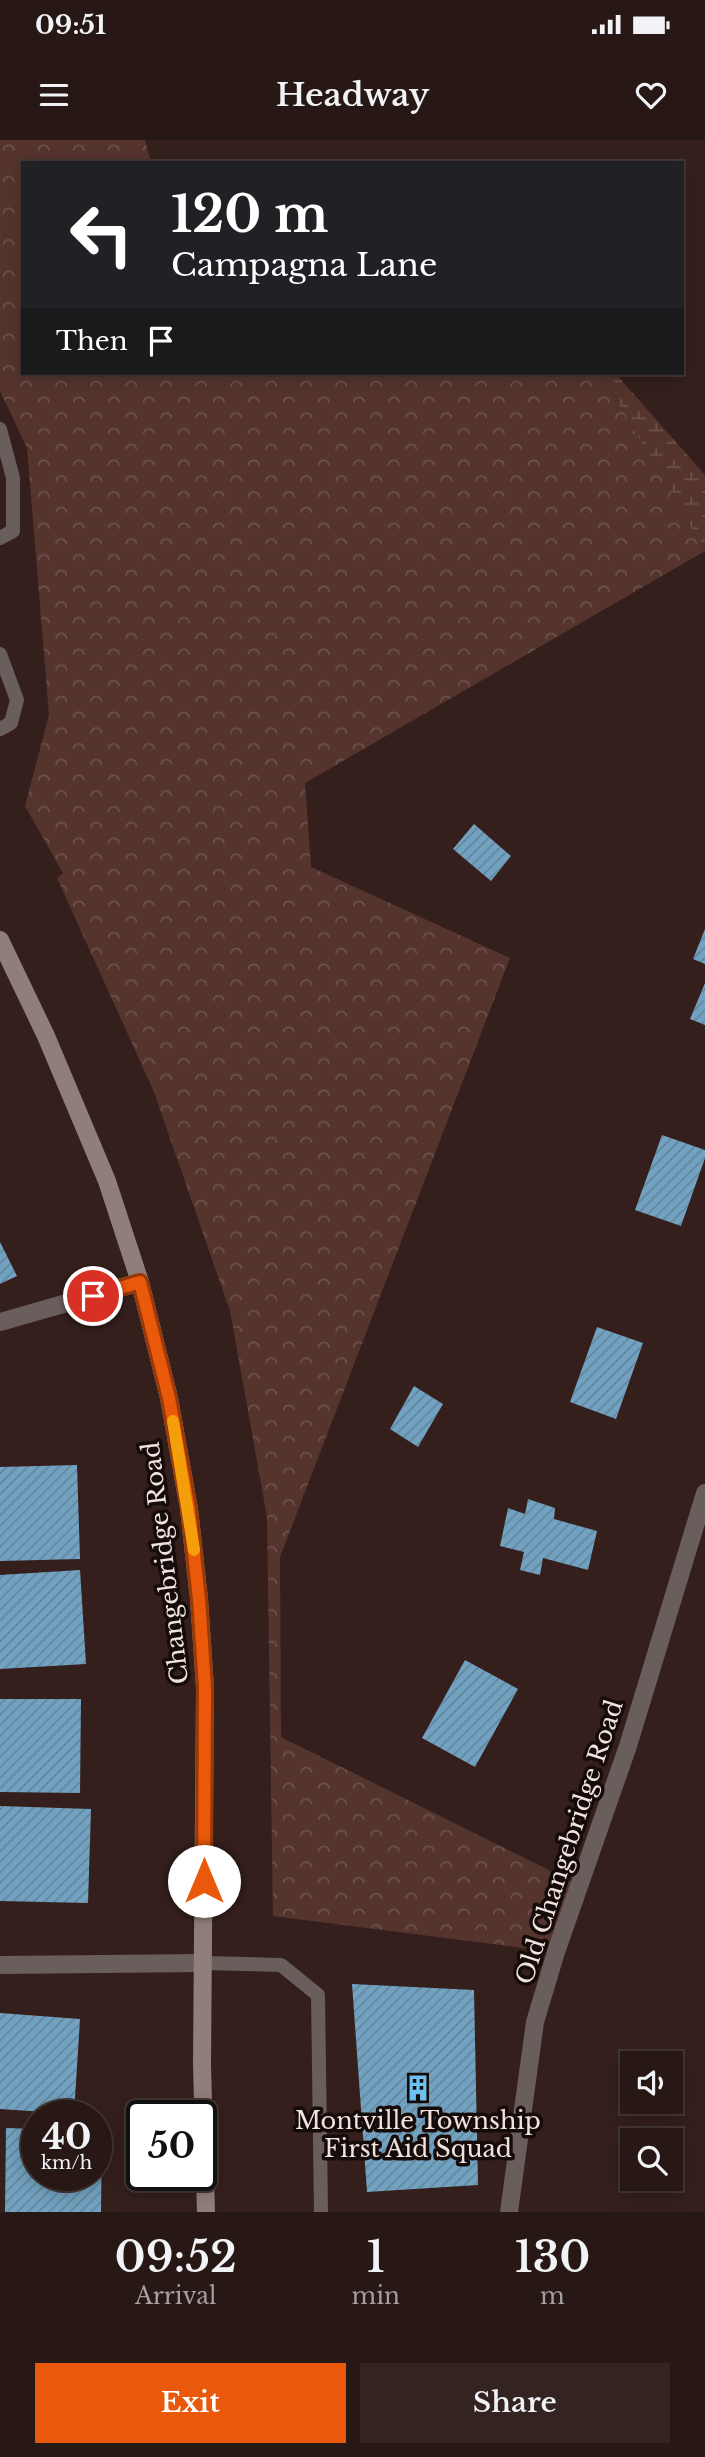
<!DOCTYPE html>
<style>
:root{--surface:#271715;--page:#332422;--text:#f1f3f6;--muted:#a49fa0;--line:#433634;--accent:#ea580c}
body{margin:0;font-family:"Libre Baskerville",serif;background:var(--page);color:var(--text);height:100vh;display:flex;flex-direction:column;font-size:26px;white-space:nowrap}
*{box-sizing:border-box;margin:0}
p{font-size:23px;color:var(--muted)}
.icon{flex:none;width:38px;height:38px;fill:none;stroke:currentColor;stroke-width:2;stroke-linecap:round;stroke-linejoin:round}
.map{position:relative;height:2072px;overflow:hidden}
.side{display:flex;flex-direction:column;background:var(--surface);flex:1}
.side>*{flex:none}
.hud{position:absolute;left:21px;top:21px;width:663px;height:214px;border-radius:0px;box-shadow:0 4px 18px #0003,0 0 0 2px var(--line);background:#202124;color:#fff;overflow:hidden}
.fabs{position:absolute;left:620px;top:1911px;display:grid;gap:14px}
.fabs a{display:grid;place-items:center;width:63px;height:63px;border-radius:0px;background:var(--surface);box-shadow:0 4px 18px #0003,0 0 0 2px var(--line);font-size:35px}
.speed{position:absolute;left:21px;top:1960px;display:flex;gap:14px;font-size:35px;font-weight:700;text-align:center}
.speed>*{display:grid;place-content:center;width:91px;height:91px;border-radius:50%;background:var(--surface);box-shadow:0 4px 18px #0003,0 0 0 2px var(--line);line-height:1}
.speed small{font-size:18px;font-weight:400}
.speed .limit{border:4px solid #111;border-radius:10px;background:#fff;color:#111}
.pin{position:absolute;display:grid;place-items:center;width:60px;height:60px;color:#fff;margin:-30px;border:4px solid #fff;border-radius:50%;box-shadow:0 2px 7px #0007}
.me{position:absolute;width:77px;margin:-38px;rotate:0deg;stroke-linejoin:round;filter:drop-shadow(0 0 5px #0008)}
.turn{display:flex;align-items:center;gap:24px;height:147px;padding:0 35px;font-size:32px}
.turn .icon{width:91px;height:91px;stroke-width:2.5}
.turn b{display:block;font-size:49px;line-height:60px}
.then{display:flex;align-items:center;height:66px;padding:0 35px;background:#0003;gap:14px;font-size:26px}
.eta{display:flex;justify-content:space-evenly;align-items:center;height:119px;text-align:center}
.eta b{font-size:42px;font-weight:600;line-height:49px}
.primary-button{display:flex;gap:14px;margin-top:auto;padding:14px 35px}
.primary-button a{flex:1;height:80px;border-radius:0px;background:var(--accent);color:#fff;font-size:28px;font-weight:600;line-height:80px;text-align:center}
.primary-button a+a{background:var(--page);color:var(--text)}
.status{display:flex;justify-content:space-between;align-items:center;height:49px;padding:0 35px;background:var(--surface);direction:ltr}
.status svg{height:19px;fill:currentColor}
header{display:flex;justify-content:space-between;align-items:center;height:91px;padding:0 35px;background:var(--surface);font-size:32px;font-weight:600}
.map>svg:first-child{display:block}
.forest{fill:url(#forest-crowns)}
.wetland{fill:url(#wetland-marsh)}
.building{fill:url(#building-hatch)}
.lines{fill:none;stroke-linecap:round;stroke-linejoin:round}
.lane{stroke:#695e5c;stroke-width:14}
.street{stroke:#695e5c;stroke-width:18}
.secondary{stroke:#907e7b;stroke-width:18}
.route-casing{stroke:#983908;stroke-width:18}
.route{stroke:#ea580c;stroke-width:12}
.slow{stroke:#f59e0b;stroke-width:12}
.labels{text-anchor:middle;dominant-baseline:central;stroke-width:7;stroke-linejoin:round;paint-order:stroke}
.street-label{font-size:24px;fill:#f0e2df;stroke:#150c0a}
.poi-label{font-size:24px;fill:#f0e2df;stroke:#150c0a}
</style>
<div class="status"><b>09:51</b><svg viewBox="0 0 49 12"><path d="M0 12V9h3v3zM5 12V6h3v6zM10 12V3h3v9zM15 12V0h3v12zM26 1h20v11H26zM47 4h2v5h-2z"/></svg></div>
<header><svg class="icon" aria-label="menu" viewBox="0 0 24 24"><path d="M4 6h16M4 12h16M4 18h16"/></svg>Headway<svg class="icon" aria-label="heart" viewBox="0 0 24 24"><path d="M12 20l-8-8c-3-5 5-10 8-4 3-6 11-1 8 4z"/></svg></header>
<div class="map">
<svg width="705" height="2072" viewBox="0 0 705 2072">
<defs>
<pattern id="forest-crowns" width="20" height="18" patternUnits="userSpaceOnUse" patternTransform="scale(1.75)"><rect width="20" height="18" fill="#55342e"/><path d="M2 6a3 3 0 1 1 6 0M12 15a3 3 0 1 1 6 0" fill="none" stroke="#6e514c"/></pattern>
<pattern id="wetland-marsh" width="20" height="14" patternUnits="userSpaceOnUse" patternTransform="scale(1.75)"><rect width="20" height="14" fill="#55342e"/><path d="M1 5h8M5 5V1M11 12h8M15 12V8" fill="none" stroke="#6e514c"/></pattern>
<pattern id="building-hatch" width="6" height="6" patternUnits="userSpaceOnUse" patternTransform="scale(1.75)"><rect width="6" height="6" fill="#72a2c1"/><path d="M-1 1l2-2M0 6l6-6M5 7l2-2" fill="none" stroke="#65869b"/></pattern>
</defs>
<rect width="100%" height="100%" fill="#341f1c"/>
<path class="forest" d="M0 0H145L151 23H23V233H601L705 411 305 643 311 727 510 818 280 1417 281 1597 573 1742 554 1812 273 1776 267 1377 230 1171 154 952 57 738 63 733 25 666 49 575 27 308 0 251Z"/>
<path class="wetland" d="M601 233H615L705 335V411Z"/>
<path class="building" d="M474 684 511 716 491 741 453 709Z
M705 789V824L693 819Z
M705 843V885L690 879Z
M662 995 705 1010V1018L681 1086 635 1070Z
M0 1102 17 1136 0 1144Z
M597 1187 643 1203 616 1279 570 1262Z
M414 1246 443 1264 418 1307 390 1289Z
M77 1325 80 1419 0 1421V1327Z
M528 1359 555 1368 554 1379 597 1391 588 1430 543 1418 540 1435 520 1430 524 1412 500 1406 508 1368 525 1374Z
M80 1430 86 1524 0 1529V1435Z
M465 1520 518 1549 475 1627 422 1598Z
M0 1559H81L80 1653 0 1652Z
M0 1666 91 1669 88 1763 0 1761Z
M352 1844 474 1850 478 2045 367 2052Z
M0 1873 80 1879 74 1974 0 1969Z
M6 1988 37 1989V2035H96V1990H102L101 2072H5Z"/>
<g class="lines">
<path class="lane" d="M0 289 13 338V391L0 398
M0 514 17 560 11 583 0 589
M203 1823 281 1825 318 1855 321 2072"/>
<path class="street" d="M0 1182 140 1142
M0 1825 203 1823
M509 2072 535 1882 556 1812 628 1606 705 1353"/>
<path class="secondary" d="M0 800 46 896 107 1041 140 1142 169 1258 189 1369 199 1459 205 1548 202 1925 206 2072"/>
</g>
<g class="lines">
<g class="route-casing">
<path id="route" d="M93 1156 140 1142 169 1258 189 1369 199 1459 205 1548 204 1741"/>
</g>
<use href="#route" class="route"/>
<path class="slow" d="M173 1281 194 1410"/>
</g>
<defs>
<g id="building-bare" transform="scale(2.1)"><path d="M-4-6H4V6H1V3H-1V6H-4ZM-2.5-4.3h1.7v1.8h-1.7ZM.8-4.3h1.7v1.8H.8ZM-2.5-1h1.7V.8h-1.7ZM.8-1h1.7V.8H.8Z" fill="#6ec2f3" stroke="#150c0a" stroke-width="2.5" paint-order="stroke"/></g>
</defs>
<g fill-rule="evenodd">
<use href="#building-bare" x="418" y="1948"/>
</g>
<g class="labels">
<g class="street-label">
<text transform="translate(165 1423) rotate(-97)">Changebridge Road</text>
<text transform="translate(569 1702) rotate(-72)">Old Changebridge Road</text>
</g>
<g class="poi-label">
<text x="418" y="1980">Montville Township<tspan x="418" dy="28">First Aid Squad</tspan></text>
</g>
</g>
</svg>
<div class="fabs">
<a><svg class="icon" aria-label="sound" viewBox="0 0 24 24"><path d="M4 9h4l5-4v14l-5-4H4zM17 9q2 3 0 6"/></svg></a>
<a><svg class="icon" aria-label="search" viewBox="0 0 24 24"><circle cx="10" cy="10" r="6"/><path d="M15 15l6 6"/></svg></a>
</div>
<div class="speed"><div>40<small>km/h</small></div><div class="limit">50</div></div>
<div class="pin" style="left:93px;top:1156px;background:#d93025"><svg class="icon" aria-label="arrive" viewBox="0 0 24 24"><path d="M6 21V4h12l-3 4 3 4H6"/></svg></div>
<svg class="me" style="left:204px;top:1741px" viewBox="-20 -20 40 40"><circle r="19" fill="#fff"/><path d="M0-13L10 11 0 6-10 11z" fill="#ea580c"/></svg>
<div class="hud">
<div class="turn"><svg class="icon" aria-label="left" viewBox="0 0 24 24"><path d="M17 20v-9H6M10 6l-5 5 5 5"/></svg><div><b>120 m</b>Campagna Lane</div></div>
<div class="then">Then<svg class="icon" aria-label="arrive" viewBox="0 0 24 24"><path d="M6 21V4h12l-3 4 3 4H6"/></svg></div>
</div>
</div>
<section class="side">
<div class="eta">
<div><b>09:52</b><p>Arrival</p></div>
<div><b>1</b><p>min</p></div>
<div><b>130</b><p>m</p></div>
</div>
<div class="primary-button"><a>Exit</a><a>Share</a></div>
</section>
